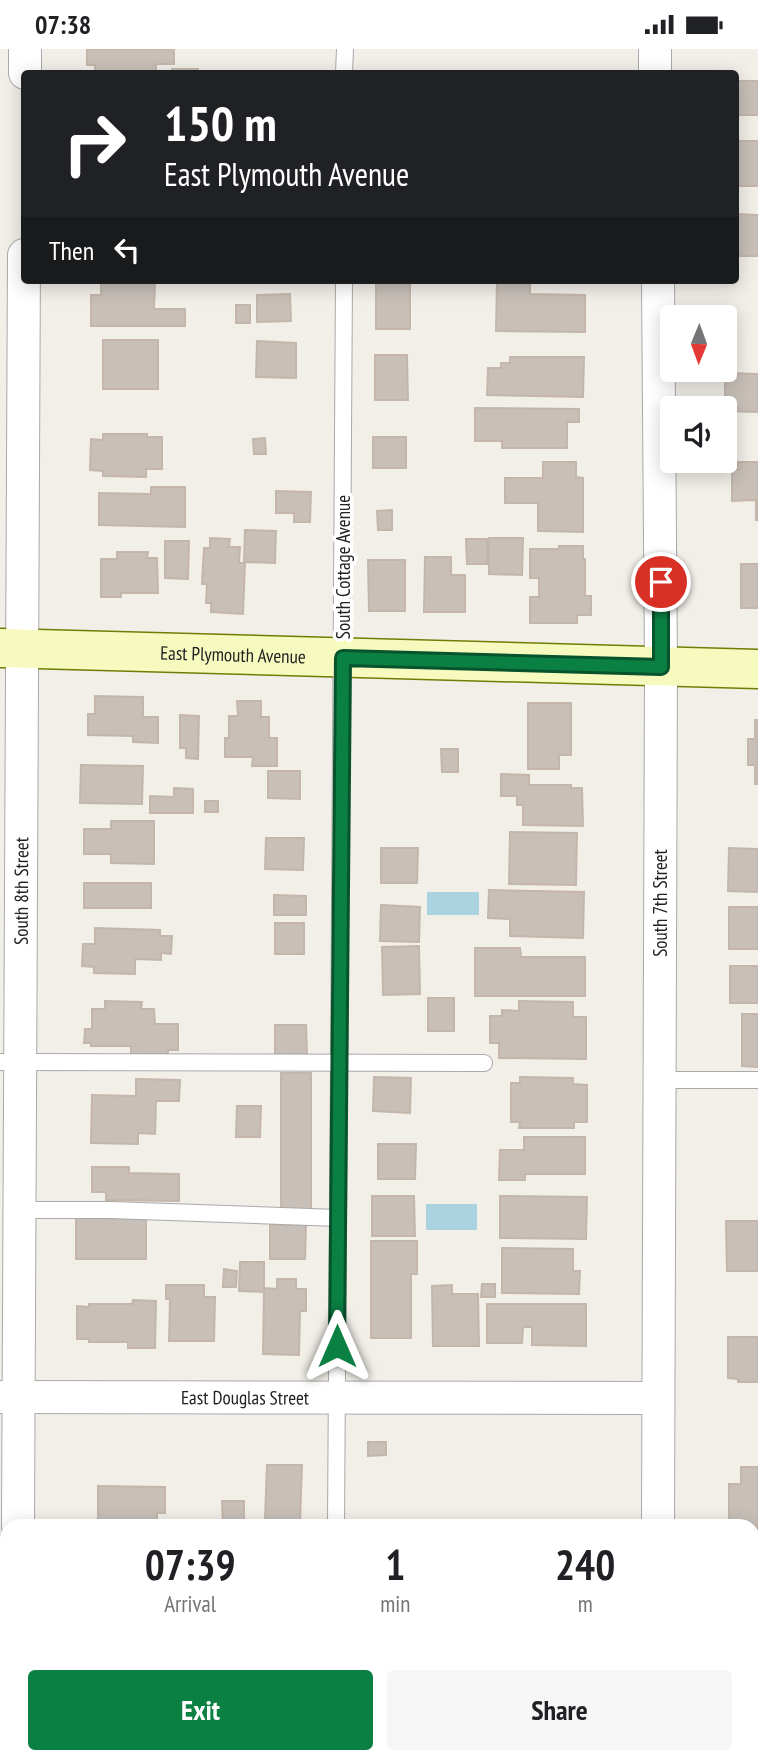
<!DOCTYPE html>
<style>
:root{--surface:#fff;--page:#f6f6f6;--text:#202124;--muted:#757577;--accent:#0b8043}
body{margin:0;font-family:"PT Sans Narrow",sans-serif;background:var(--page);color:var(--text);height:100vh;display:flex;flex-direction:column;font-size:26px;white-space:nowrap}
*{box-sizing:border-box;margin:0}
p{font-size:23px;color:var(--muted)}
.icon{flex:none;width:38px;height:38px;fill:none;stroke:currentColor;stroke-width:2;stroke-linecap:round;stroke-linejoin:round}
.map{position:relative;flex:1;overflow:hidden}
.drawer{position:absolute;left:0px;top:1470px;width:760px;height:245px;display:flex;flex-direction:column;background:var(--surface);border-radius:21px 21px 0 0;box-shadow:0 4px 18px #0003}
.drawer>*{flex:none}
.guide{position:absolute;left:21px;top:21px;width:718px;height:214px;border-radius:7px;box-shadow:0 4px 18px #0003;background:#202124;color:#fff;overflow:hidden}
.needle{width:46px;rotate:181deg}
.buttons{position:absolute;left:660px;top:256px;display:grid;gap:14px}
.buttons a{display:grid;place-items:center;width:77px;height:77px;border-radius:7px;background:var(--surface);box-shadow:0 4px 18px #0003;font-size:35px}
.pin{position:absolute;display:grid;place-items:center;width:60px;height:60px;color:#fff;margin:-30px;border:4px solid #fff;border-radius:50%;box-shadow:0 2px 7px #0007}
.me{position:absolute;width:77px;margin:-38px;rotate:0deg;stroke-linejoin:round;filter:drop-shadow(0 0 5px #0008)}
.turn{display:flex;align-items:center;gap:24px;height:147px;padding:0 28px;font-size:32px}
.turn .icon{width:91px;height:91px;stroke-width:2.5}
.turn b{display:block;font-size:49px;line-height:60px}
.then{display:flex;align-items:center;height:66px;padding:0 28px;background:#0003;gap:14px;font-size:26px}
.eta{display:flex;justify-content:space-evenly;align-items:center;height:119px;text-align:center}
.eta b{font-size:42px;font-weight:700;line-height:49px}
.action{display:flex;gap:14px;margin-top:auto;padding:14px 28px}
.action a{flex:1;height:80px;border-radius:7px;background:var(--accent);color:#fff;font-size:28px;font-weight:700;line-height:80px;text-align:center}
.action a+a{background:var(--page);color:var(--text)}
.status{display:flex;justify-content:space-between;align-items:center;height:49px;padding:0 35px;background:var(--surface);direction:ltr}
.status svg{height:19px;fill:currentColor}
.map>svg:first-child{display:block}
.water{fill:#aad3df}
.building{fill:#c7bfb8;stroke:#c4b6ab;stroke-width:2}
.lines{fill:none;stroke-linecap:round;stroke-linejoin:round}
.service-casing{stroke:#a9a9a9;stroke-width:18}
.minor-casing{stroke:#a9a9a9;stroke-width:34}
.secondary-casing{stroke:#707d05;stroke-width:41}
.service{stroke:#fff;stroke-width:16}
.minor{stroke:#fff;stroke-width:32}
.secondary{stroke:#f7fabf;stroke-width:38}
.route-casing{stroke:#07532c;stroke-width:18}
.route{stroke:#0b8043;stroke-width:12}
.labels{text-anchor:middle;dominant-baseline:central;stroke-width:7;stroke-linejoin:round;paint-order:stroke}
.street-label{font-size:19px;fill:#222;stroke:#fff}
</style>
<div class="status"><b>07:38</b><svg viewBox="0 0 49 12"><path d="M0 12V9h3v3zM5 12V6h3v6zM10 12V3h3v9zM15 12V0h3v12zM26 1h20v11H26zM47 4h2v5h-2z"/></svg></div>
<div class="map">
<svg width="758" height="1715" viewBox="0 0 758 1715">
<rect width="100%" height="100%" fill="#f2efe9"/>
<path class="water" d="M427 843H479V866H427Z
M426 1155H477V1181H426Z"/>
<path class="building" d="M87 0H174V15H156V24H95V16H87Z
M172 20H198V24H172Z
M735 32H758V66H735Z
M735 92H758V137H735Z
M735 165 758 166V207H735Z
M376 231H410V280H376Z
M497 231H530V245L585 246V283L496 282Z
M101 233H155L154 260H185V277H91V246H101Z
M290 245 291 272 257 273V246Z
M236 256H250V274H236Z
M103 291H158V340H103Z
M257 292 296 294V329L256 328Z
M375 306H407L408 351H375Z
M510 308H584L583 348 487 346 488 319H501V314H510Z
M725 324 758 325V363L725 362Z
M475 359 579 360V373H567V399H502V392H475Z
M103 385H147V388H162V420H146V428L103 427V422L90 421 91 390 103 391Z
M373 388H406V419H373Z
M265 389 266 405H254L253 390Z
M543 413H576V428L583 429V483L538 482V454H505V429H543Z
M738 413H758V471H756V451L732 452V420L738 421Z
M151 438H185V478L99 476V444L151 445Z
M276 442 311 443 310 473H294V464H276Z
M392 461V481H378L377 462Z
M245 481 276 482 275 514 244 513Z
M210 489 230 490 229 498H240L239 514H245L243 565 211 563V554H206L207 535H202L204 499H210Z
M489 489H523L522 526 489 525Z
M466 490H487V515H467Z
M165 492H189L188 530 165 529Z
M559 497H583V510H585V547H591V566H577V574H530V548H539V529H530V500H559Z
M117 503H148L147 509H157L158 544H121V548H101V510H117Z
M425 508H451V526H465V563H424Z
M368 511H405V562H369Z
M741 515H758V559H741Z
M95 647 143 648V668H158V694L133 693V687L88 686V665H95Z
M237 652H261V668H269V689H277V717H252L253 708H225V689H229V667H238Z
M528 654H571V706H559V720H528Z
M180 666 199 667 198 710 186 709V699H180Z
M755 671H758V735H755V716H748V690H755Z
M441 700H458V723H442Z
M81 716 143 717 142 755 80 754Z
M268 722H300V750L268 749Z
M501 725 529 726V736H571V739H582L583 777 523 776V756H517V747H501Z
M174 739 193 740V764H150V747L174 748Z
M205 752H218V763H205Z
M111 772H154V815L111 814V805H84V780H111Z
M510 783 577 784 576 836 509 835Z
M266 789H304L303 821 265 820Z
M381 799H418L417 834H381Z
M729 799 758 800V843L728 842Z
M84 834H151V859H84Z
M489 841 584 843 583 889 510 887V870L488 869Z
M274 846 306 847V866H274Z
M381 856 420 858 419 893 380 892Z
M729 858H758V900H729Z
M275 874H304V905H275Z
M95 879 160 881V887H172L171 905 161 904V911L135 910V925L94 924V918L82 917 83 895H95Z
M419 897 420 945 383 946 382 898Z
M475 899H520L521 908H585V947H475Z
M730 917H758V954H730Z
M428 949H454V982H428Z
M105 952 142 953 141 960H154L155 975H178V1001H168V1005H131V997H91V994H84L85 980H92V960H105Z
M519 952 573 953V968H586V1010L499 1009V994H490V967H502V961L519 962Z
M742 965H758V1018L742 1017Z
M275 976H306L307 1005H275Z
M281 1024H311V1160H281Z
M374 1028 411 1029 410 1064 373 1062Z
M520 1028 573 1029V1035L587 1036V1073H574V1079H519L520 1073H511V1034H520Z
M136 1030 180 1031 179 1052H156L155 1085 138 1084V1095L91 1094 92 1046 136 1047Z
M237 1057H261L260 1088H236Z
M524 1088H585V1125H525V1131H499L500 1101H524Z
M378 1095H416L415 1130H378Z
M92 1118H129V1124L179 1125V1152L106 1151V1143H92Z
M372 1147H414L415 1187H372Z
M500 1147 587 1148 586 1190 500 1189Z
M76 1167H146V1210H76Z
M726 1172H758V1222H727Z
M270 1176H306L305 1210H270Z
M371 1192H417V1225H411V1289H371Z
M502 1199 573 1200V1222H580L579 1245 502 1244Z
M240 1213H264V1243L239 1242Z
M224 1220 237 1222 236 1238H223Z
M277 1230H296V1240H306V1262H300L299 1306 263 1305 264 1239 277 1240Z
M482 1235H495V1248H481Z
M166 1236H204V1248H215L214 1292H169L170 1250H166Z
M452 1236V1245H478L479 1297H433L432 1237Z
M133 1251 156 1252 155 1299H128V1293H89V1290H77V1257L89 1258V1255H132Z
M487 1255H586V1297L532 1296V1278H523L522 1294H487Z
M728 1288H758V1333H738V1330L728 1329Z
M368 1393H386V1406L368 1407Z
M267 1416H302L300 1472 265 1471Z
M741 1418H758V1480H752V1477H729V1435H741Z
M98 1437 165 1438V1464H157V1477H98Z
M222 1452H244V1477H223Z
M752 1499H758V1540H752Z
M752 1559H758V1602H752Z
M752 1625H758V1687H752Z
M93 1708H171V1715H93Z
M279 1708 314 1709V1715H279Z"/>
<g class="lines">
<g class="service-casing">
<path id="service" d="M344 24 345 0
M0 1013 484 1014
M659 1031H758
M19 1161H111L338 1169
M336 1477 344 231
M0 1680H7
M336 1711 617 1715"/>
</g>
<g class="minor-casing">
<g id="minor">
<path d="M655 0V24"/>
<path d="M25 24V0"/>
<path d="M658 231 661 618 658 1477"/>
<path id="s1" d="M0 1348 658 1349"/>
<path id="s2" d="M18 1477 24 206"/>
<path d="M18 1715V1708"/>
<path d="M657 1715V1708"/>
</g>
</g>
<g class="secondary-casing">
<g id="secondary">
<path id="s3" d="M0 599 758 620"/>
</g>
</g>
<use href="#service" class="service"/>
<use href="#minor" class="minor"/>
<use href="#secondary" class="secondary"/>
</g>
<g class="lines">
<g class="route-casing">
<path id="route" d="M337 1297 343 609 661 618V533"/>
</g>
<use href="#route" class="route"/>
</g>
<g class="labels">
<g class="street-label">
<text transform="translate(343 518) rotate(-90)">South Cottage Avenue</text>
<text stroke="none"><textPath href="#s3" startOffset="233">East Plymouth Avenue</textPath></text>
<text stroke="none"><textPath href="#s2" startOffset="635">South 8th Street</textPath></text>
<text transform="translate(660 854) rotate(-90)">South 7th Street</text>
<text stroke="none"><textPath href="#s1" startOffset="245">East Douglas Street</textPath></text>
</g>
</g>
</svg>
<div class="buttons">
<a><svg class="needle" viewBox="-14 -14 28 28"><path d="M0-13l5 13h-10z" fill="#e53935"/><path d="M0 13l5-13h-10z" fill="#757577"/></svg></a>
<a><svg class="icon" aria-label="sound" viewBox="0 0 24 24"><path d="M4 9h4l5-4v14l-5-4H4zM17 9q2 3 0 6"/></svg></a>
</div>
<div class="pin" style="left:661px;top:533px;background:#d93025"><svg class="icon" aria-label="arrive" viewBox="0 0 24 24"><path d="M6 21V4h12l-3 4 3 4H6"/></svg></div>
<svg class="me" style="left:337px;top:1297px" viewBox="-20 -20 40 40"><path d="M0-17L14 15 0 8-14 15z" fill="#0b8043" stroke="#fff" stroke-width="4"/></svg>
<div class="guide">
<div class="turn"><svg class="icon" aria-label="right" viewBox="0 0 24 24"><path d="M7 20v-9h11M14 6l5 5-5 5"/></svg><div><b>150 m</b>East Plymouth Avenue</div></div>
<div class="then">Then<svg class="icon" aria-label="left" viewBox="0 0 24 24"><path d="M17 20v-9H6M10 6l-5 5 5 5"/></svg></div>
</div>
<section class="drawer">
<div class="eta">
<div><b>07:39</b><p>Arrival</p></div>
<div><b>1</b><p>min</p></div>
<div><b>240</b><p>m</p></div>
</div>
<div class="action"><a>Exit</a><a>Share</a></div>
</section>
</div>
